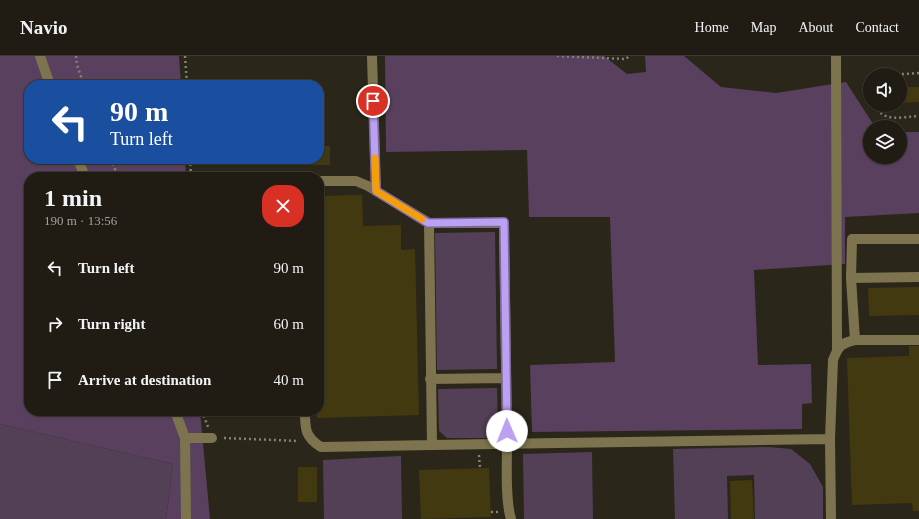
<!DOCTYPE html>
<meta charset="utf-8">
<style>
:root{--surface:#201c13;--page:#28251c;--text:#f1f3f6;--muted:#a2a1a0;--line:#3d3a33}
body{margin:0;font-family:"Times New Roman",serif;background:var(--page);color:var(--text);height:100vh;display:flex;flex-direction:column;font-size:15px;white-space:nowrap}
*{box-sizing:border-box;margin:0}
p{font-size:13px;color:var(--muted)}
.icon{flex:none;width:22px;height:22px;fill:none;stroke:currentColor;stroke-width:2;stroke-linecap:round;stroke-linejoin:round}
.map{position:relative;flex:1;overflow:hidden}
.side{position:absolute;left:24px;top:116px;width:300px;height:244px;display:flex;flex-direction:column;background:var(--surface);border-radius:16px;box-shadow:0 1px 3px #0004,0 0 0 1px var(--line)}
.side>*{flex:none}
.hud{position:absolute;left:24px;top:24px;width:300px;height:84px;border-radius:16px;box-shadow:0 1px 3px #0004,0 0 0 1px var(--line);background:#1a4fa0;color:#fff;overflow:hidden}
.tools{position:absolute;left:863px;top:12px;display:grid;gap:8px}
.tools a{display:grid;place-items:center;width:44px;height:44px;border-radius:50%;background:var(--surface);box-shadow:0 1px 3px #0004,0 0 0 1px var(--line);font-size:20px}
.pin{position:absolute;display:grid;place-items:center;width:34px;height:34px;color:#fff;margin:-17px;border:2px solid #fff;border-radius:50%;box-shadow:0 1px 4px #0007}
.me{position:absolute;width:44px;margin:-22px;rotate:359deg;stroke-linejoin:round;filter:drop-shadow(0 0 3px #0008)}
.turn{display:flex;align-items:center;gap:14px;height:84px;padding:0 20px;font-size:18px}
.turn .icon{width:52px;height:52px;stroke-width:2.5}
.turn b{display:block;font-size:28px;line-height:34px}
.round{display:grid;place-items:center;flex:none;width:42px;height:42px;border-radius:16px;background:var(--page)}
.headline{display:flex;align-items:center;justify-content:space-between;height:68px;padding:0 20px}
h1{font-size:24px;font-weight:800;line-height:30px}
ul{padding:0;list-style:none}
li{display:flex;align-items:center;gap:12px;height:56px;padding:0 20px}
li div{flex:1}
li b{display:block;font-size:15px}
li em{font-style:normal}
header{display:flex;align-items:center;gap:24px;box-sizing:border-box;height:56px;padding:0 20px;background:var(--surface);border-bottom:1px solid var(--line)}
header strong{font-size:19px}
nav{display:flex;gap:22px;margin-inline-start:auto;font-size:14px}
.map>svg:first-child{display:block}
.green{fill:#534057}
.forest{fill:#59405e}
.building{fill:#433910}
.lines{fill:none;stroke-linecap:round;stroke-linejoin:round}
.path{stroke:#858277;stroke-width:2.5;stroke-dasharray:2 3;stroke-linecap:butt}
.minor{stroke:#7d744f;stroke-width:10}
.route-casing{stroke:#7a689d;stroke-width:10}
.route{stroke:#bca0f2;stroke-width:7}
.slow{stroke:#f59e0b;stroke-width:7}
</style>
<header>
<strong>Navio</strong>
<nav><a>Home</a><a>Map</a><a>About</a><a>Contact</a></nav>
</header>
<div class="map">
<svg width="919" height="463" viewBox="0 0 919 463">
<rect width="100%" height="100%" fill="#2a2619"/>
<path class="green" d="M495 176 497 313 437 314 435 177Z
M497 332 498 374 489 382H447L439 375 438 333Z
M0 368 173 408 166 463H0Z
M769 391 791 393 810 408 823 431V463H755L754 419 727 420 728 463H675L673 393Z
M592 396 593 463H524L523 398Z
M401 400 402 463H324L323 404Z"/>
<path class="forest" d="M0 0H179L181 29H29V103H185L186 121H29V355H200L210 463H166L173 408 0 368Z
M385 0H604L627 18 646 16 645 0H684L721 31 776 37 846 26 875 71H870V101H900V76H919V157L845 161V208L754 214 758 309 811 308 812 347 802 348V373L532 376 530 309 615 306 610 161H529L527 94 386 96Z"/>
<path class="building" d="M900 31H919V46L900 47Z
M319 90H330V109H296V103H319Z
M362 139 363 170 401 169V194L415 193 419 359 317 362V355H319V250H323L321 140Z
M919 231V259L869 260 868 232Z
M909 290H919V455H913L912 447 852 449 847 302 909 300Z
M298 411H317V446H298Z
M489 412 491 461 421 463 419 414Z
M752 424 754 463H731L730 425Z"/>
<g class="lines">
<path class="path" d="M76 0 77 9 84 29
M185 0 187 29
M557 0 626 3 629 0
M887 19 919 17
M874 49C885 67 900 61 919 60
M111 103 118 121
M190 103 191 121
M202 355 208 371
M224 382 299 385
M479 399 480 412
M491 456H498"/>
<path class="minor" d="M40 0 50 29
M372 0 376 135
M836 0 837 293
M78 103 85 121
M319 125H356L368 130 429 167
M851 222 852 183H919
M855 284 851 222 919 221
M430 323 506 322
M175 355 185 382 186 463
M305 355C305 373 305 381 321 391L432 389
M185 382H212
M830 383 833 304C838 291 841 287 855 284H919
M511 463C505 444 507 409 507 388L504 167H429L432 389 830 383 831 463"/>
</g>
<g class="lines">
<g class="route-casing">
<path id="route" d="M373 45 376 135 428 167 504 166 507 375"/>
</g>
<use href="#route" class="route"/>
<path class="slow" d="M375 102 376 135 422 163"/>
</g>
</svg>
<div class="tools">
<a><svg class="icon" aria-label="sound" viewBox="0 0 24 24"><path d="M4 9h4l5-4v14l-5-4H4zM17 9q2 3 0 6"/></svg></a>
<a><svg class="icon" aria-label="layers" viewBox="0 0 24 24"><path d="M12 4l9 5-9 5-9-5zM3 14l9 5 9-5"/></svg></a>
</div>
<div class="pin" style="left:373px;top:45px;background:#d93025"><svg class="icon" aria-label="arrive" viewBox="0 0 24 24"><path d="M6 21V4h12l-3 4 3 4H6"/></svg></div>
<svg class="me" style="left:507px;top:375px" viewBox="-20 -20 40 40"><circle r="19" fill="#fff"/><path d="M0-13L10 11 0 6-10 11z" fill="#bca0f2"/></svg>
<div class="hud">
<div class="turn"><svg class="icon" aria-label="left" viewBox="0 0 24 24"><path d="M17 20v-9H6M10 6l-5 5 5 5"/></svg><div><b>90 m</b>Turn left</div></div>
</div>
<section class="side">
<div class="headline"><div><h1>1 min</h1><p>190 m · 13:56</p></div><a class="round" style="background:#d93025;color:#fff"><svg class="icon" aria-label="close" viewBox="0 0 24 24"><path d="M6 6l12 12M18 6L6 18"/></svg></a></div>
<ul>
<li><svg class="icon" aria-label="left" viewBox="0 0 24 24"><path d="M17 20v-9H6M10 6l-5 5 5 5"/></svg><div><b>Turn left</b></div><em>90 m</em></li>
<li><svg class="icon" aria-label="right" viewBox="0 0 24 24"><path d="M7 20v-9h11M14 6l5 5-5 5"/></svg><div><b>Turn right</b></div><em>60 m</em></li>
<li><svg class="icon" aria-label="arrive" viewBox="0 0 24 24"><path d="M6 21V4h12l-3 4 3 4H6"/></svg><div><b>Arrive at destination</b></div><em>40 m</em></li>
</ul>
</section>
</div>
